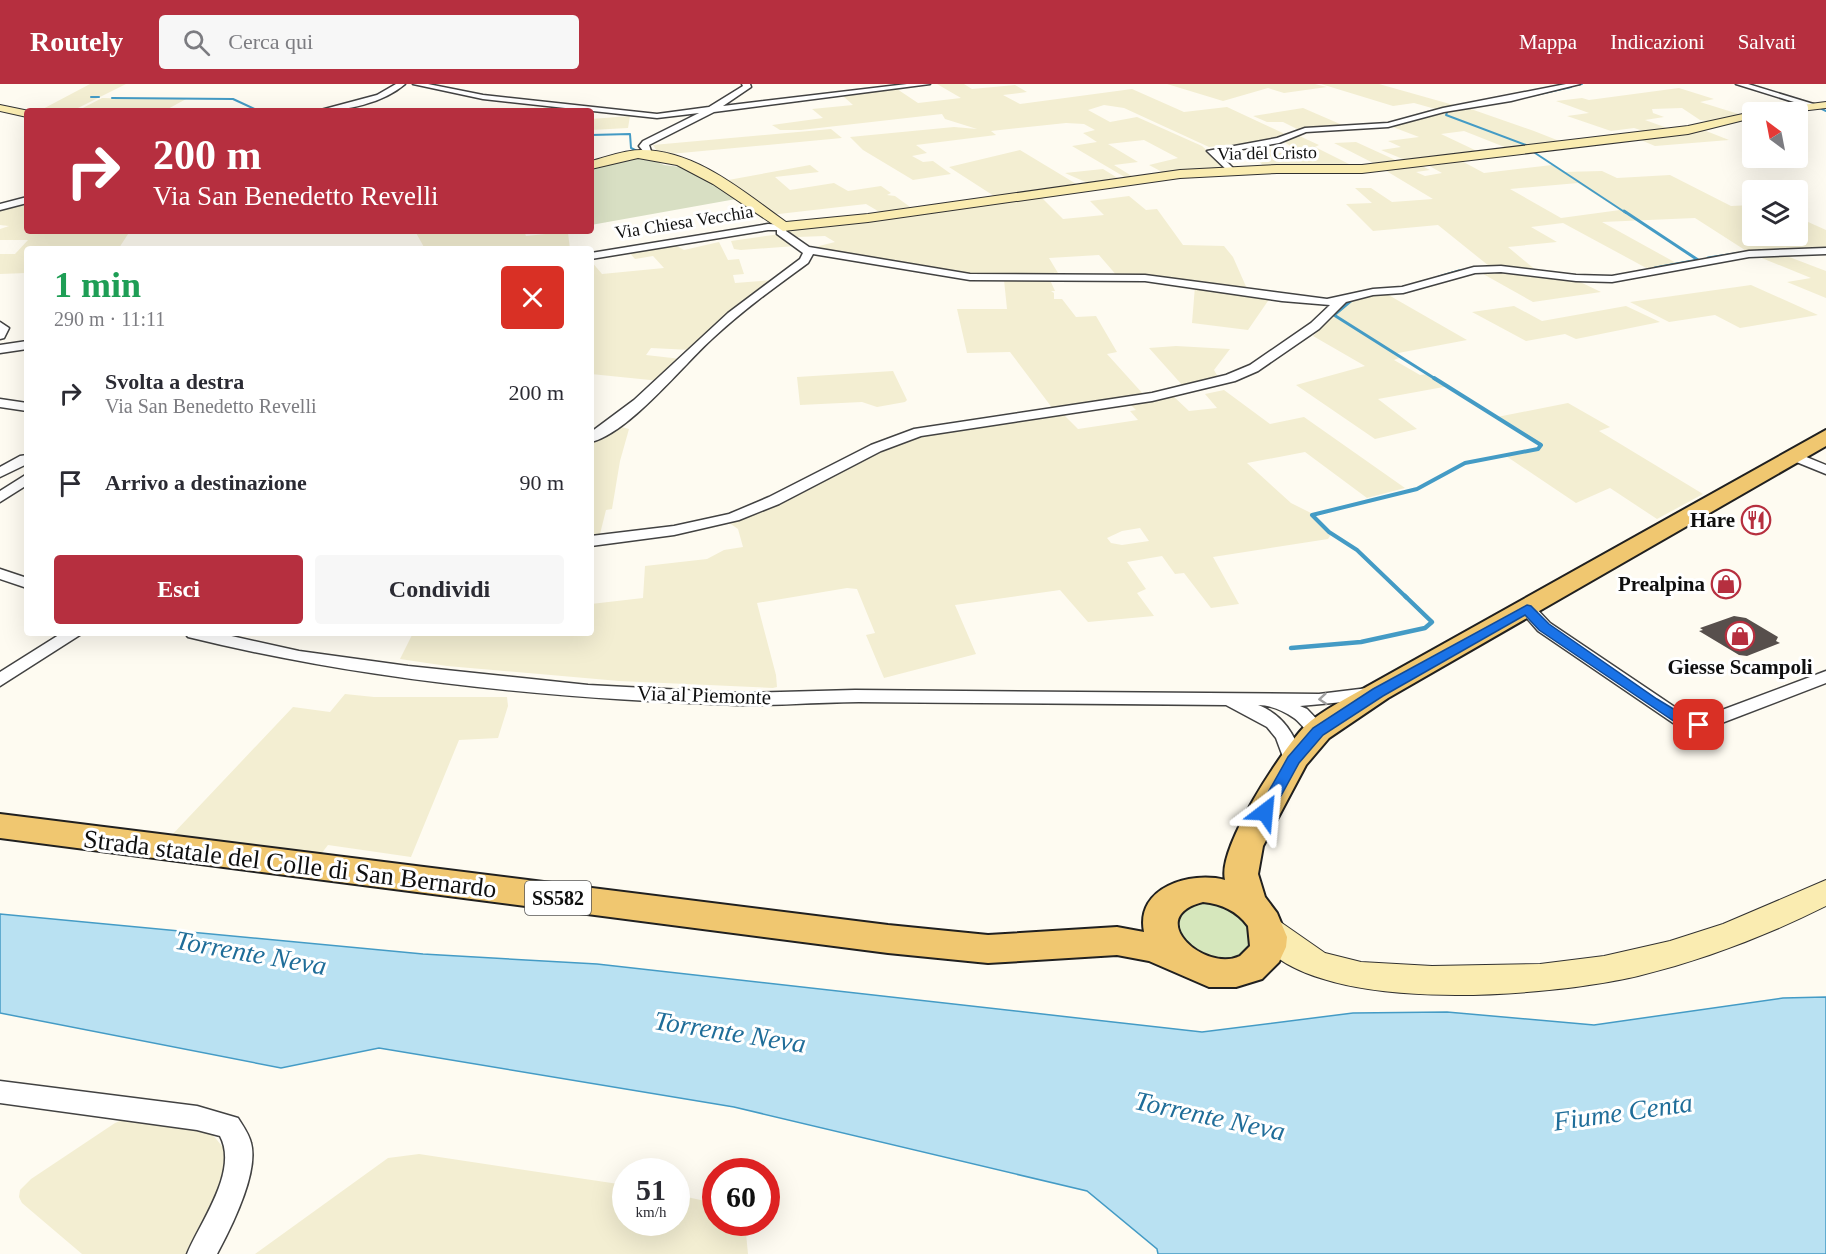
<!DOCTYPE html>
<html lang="it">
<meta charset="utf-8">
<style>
:root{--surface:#fff;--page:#f7f7f7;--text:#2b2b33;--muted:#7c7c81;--accent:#b62f3f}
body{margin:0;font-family:"Times New Roman",serif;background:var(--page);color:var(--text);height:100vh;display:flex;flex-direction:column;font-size:22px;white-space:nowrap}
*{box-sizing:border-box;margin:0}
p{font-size:20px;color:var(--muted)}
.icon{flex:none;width:33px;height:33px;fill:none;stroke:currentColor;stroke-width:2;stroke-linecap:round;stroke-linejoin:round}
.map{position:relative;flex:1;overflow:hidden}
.panel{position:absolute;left:24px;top:162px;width:570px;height:390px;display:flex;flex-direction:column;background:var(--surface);border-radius:6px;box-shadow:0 6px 24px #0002}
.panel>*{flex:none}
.guide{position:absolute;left:24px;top:24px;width:570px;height:126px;border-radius:6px;box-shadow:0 6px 24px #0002;background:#b62f3f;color:#fff;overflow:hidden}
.needle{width:39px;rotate:328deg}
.buttons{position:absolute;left:1742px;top:18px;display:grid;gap:12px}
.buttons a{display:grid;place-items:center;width:66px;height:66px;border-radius:6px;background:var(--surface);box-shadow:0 6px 24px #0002;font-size:30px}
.speed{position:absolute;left:612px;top:1074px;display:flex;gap:12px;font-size:30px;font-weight:700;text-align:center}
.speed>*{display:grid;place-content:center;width:78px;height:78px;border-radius:50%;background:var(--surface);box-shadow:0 6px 24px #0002;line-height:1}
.speed small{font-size:15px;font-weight:400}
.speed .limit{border:9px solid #d22;background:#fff;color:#111}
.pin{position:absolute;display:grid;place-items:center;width:51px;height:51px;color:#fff;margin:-26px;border-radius:12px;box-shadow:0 3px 9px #0006}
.me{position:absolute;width:66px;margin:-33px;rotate:29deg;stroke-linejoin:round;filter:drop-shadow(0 0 4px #0008)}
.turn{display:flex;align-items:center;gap:21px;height:126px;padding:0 30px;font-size:27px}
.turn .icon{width:78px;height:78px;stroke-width:2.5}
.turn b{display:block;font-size:42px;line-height:51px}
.round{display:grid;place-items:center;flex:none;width:63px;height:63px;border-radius:6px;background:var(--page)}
.overview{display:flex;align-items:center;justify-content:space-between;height:102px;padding:0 30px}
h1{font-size:36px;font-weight:800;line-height:45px;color:#1e9e55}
.action{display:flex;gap:12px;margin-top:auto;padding:12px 30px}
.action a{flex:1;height:69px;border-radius:6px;background:var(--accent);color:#fff;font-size:24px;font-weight:800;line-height:69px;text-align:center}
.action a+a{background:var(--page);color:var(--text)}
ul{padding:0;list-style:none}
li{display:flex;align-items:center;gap:18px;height:90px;padding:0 30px}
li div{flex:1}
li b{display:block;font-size:22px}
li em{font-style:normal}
header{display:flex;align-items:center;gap:36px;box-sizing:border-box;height:84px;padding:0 30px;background:var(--accent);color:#fff}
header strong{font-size:28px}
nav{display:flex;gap:33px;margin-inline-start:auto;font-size:21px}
.search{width:420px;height:54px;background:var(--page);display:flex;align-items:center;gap:15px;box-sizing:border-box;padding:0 21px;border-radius:6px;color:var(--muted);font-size:22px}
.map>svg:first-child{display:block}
.farmland{fill:#f3eed2;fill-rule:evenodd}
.green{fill:#d6e7bc}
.cemetery{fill:#d8dfc3}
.water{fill:#b9e1f2;stroke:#449bc5;stroke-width:1.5}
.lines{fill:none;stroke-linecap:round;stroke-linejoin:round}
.stream-far3{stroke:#449bc5;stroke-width:2}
.stream-far2{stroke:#449bc5;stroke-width:3}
.stream-far1{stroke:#449bc5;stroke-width:4}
.stream{stroke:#449bc5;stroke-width:4.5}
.building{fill:#574f4c}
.street-casing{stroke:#424242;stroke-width:3}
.secondary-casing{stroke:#313131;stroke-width:2}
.primary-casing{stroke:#202020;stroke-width:4}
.street{fill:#fff;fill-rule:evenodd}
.secondary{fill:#faecb1;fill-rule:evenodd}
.primary{fill:#f0c770;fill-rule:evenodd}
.oneway{stroke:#9f9f9f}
.route{fill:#1a73e8;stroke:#114b97;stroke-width:1.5}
.labels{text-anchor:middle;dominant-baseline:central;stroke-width:6;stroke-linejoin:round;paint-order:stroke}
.far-street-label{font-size:18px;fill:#0f0f0f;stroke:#fff}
.shield{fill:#fff;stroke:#575757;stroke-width:1.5}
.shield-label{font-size:20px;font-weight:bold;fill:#0f0f0f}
.poi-label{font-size:21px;font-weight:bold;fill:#0f0f0f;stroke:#fff;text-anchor:end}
.street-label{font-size:21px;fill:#0f0f0f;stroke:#fff}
.near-street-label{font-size:26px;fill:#0f0f0f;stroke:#fff}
.near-water-label{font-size:27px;font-style:italic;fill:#1f6d99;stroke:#fff}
</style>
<header>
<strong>Routely</strong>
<div class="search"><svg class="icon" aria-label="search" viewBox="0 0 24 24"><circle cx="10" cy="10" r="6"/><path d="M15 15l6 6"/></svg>Cerca qui</div>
<nav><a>Mappa</a><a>Indicazioni</a><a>Salvati</a></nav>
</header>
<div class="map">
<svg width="1826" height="1170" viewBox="0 0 1826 1170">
<rect width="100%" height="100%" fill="#fefbf1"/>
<path class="farmland" d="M90 0H126L72 27H39Z
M937 0H964L972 5 1015 1 1027 8 1003 11 1020 20 1132 5 1184 28 1227 23 1287 51 1269 57 1209 63 1124 24 1104 21 1088 26 1110 38 1137 33 1202 62 1226 84 1166 90 1149 81 1178 74 1144 56 1108 60 1138 78 1114 81 1135 94 1128 95 1072 62 1097 58 1083 49 1095 46 1084 40 1066 39 991 47 996 51 916 61 927 69 912 72 923 78 933 77 951 90 913 96 863 66 850 53 954 43 977 45 945 35 942 30 801 46H780L772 41 823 34 812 25 853 21 843 12 897 5 918 19 961 14Z
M1167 0H1315L1327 3 1284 9 1268 4 1223 17Z
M1321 0H1379L1457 22 1439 26 1414 19 1393 22Z
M1679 4 1714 15 1700 18 1745 32 1714 38 1700 36 1682 24 1652 25 1653 29 1664 33 1645 36 1673 46 1650 49 1634 44 1611 47 1567 32 1589 29 1556 17 1582 14 1589 16Z
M102 14 145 15 188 14 164 27H77Z
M1303 24 1347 43 1299 46 1283 38H1267L1253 32Z
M1468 24 1534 47 1567 60 1507 64 1464 47 1441 50 1479 68 1410 78 1381 66 1401 63 1388 57 1419 53 1390 42Z
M630 32 628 44 591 46V35Z
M831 45 842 54 670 70 658 69 653 61Z
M1701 45 1729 56 1655 62 1636 54Z
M1295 50 1319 61 1315 63 1357 84H1265L1245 62 1262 60 1276 69 1299 68 1283 57Z
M1356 58 1402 79 1379 82 1334 59Z
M1020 66 1078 101 994 112 949 83Z
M1458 75 1484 89 1552 81 1563 88 1602 87 1617 94 1670 91 1731 122 1752 121V152H1797V133L1826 146V166L1806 164 1748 168 1695 134 1602 138 1678 180 1650 186 1563 139 1531 143 1557 158 1508 163 1538 188 1489 182 1438 141 1373 147 1346 120 1372 119 1355 104H1371L1392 118 1433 115 1383 85 1418 80 1430 86 1416 88 1425 92 1442 89 1424 79ZM1578 99 1620 126 1561 134 1510 105Z
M810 81 819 88 775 93 790 106 834 99 848 107 881 102 891 109 887 111 895 112 913 125 883 130 866 120 770 131 723 97Z
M1103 85 1121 96 1090 100 1065 89Z
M1040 112 1063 135 1104 131 1090 117 1129 112 1146 126 1157 125 1183 161 1224 162 1233 173 1248 207 1118 193 1099 171 1049 174 1061 194 977 191 820 165 815 163 835 158 825 152 797 153 785 146Z
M27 117V147H130L119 164 27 165V189L0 190V170H15L28 156H0V145L9 142 0 141V124Z
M415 147H524L526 152 565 148 568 149 570 165H425Z
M780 150 796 162 741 166 734 165 731 157Z
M719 158 728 176 739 175 744 190 733 191 735 199 773 196 691 266 651 264 646 271 681 275 660 297 591 290V177L602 190 664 184 653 172 635 175 627 166 673 160 684 166Z
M1776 168 1826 187V214L1787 198 1811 194 1752 170Z
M1476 186 1576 196 1601 208 1533 218Z
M1004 196H1050L1055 207H1051L1054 209V215H1062L1076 233 1096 232 1117 268 1107 270 1144 311 1053 325 1010 268 967 269 957 225H1007Z
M1751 201 1818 231 1740 244 1715 231 1669 238 1630 218Z
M1195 202 1270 214 1248 246 1192 239Z
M1385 209 1467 256 1393 270 1399 274 1394 276 1420 291 1429 290 1449 302 1378 315 1417 345 1375 355 1296 301 1365 282 1313 252 1349 216Z
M1514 222 1542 237 1626 222 1660 238 1576 255 1565 250 1526 257 1472 228Z
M1176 262 1230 265 1214 286 1218 293 1183 302 1149 264Z
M893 287 907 316 905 318 877 323 862 318 800 321 797 293Z
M1224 306 1270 340 1304 333 1405 404 1367 414 1305 368 1247 379 1291 419 1311 429 1332 449 1328 455 1213 473 1239 520 1211 524 1184 489 1175 490 1162 472 1127 478 1146 505 1137 509 1154 532 1088 538 1060 506 955 521 976 570 884 594 866 551 875 549 857 505 847 504 757 519 776 591 777 603 773 604 619 597 447 582 400 575 413 549H591V520L643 514 645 482 707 475 724 466 743 463 738 445 728 438 884 364 926 349 1062 329 1078 345 1138 336 1130 327 1136 326 1129 319 1171 310 1189 327 1217 324 1205 310ZM1140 444 1149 457 1122 461 1111 459 1107 454 1122 447Z
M1568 319 1610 343 1599 347 1703 410 1657 435 1610 404 1576 419 1506 372 1540 363V360L1497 333Z
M618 342 629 345 620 377 612 425 606 426 600 450 591 452V357Z
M345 610 374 613H507L508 622 498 654 459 656 411 773 328 761 321 770 170 753 293 623 330 628Z
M129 1033 208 1045 226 1067V1084L219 1107 192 1170H82L22 1119 19 1113 20 1106 31 1095 115 1039Z
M419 1070 625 1101 626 1138H676L677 1111 715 1119 716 1138 745 1139 748 1170H255L388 1074Z"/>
<path class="green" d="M1205 817H1214L1247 834 1254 857C1230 889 1213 874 1183 861L1175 836 1185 823Z"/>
<path class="cemetery" d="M643 72 664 81 689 84 736 115 591 141V83Z"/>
<path class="water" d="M0 830 423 870 597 880 1202 948 1353 929 1447 928 1594 941 1783 914 1826 913V1170H1158L1157 1165 1087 1107 734 1023 379 964 281 984 0 929Z"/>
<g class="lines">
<path class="stream-far3" d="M1576 1 1582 0
M91 13H99
M1526 13 1571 3
M112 14 233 15 259 27
M1818 23 1826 27
M1448 26 1446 31 1526 61
M591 51 630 50 631 64 639 68
M1529 65 1626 129"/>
<path class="stream-far2" d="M1624 127 1698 176 1655 184
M1759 167 1826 165
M1708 174 1735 170
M1439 193 1459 187
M1353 215 1334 231 1437 296"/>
<path class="stream-far1" d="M1407 514 1357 466 1329 448 1312 431 1417 405 1465 379 1538 365 1541 361 1434 294"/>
<path class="stream" d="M1291 564 1361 558 1425 544 1432 538 1405 512"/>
</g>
<path class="building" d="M1734 532 1746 534 1778 553 1776 557 1780 559 1747 572 1739 571 1699 547 1703 546 1700 544Z"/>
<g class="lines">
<g class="street-casing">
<path id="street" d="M396 0H405C383 19 346 27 317 27L377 11Z
M413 0H428L483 11 657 30 709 23 743 2 742 0H750L751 3 723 22 907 0H930L714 28 649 61 652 70 648 73 639 62 643 57 699 29 657 34 483 15Z
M1566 0H1580L1511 17 1444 28 1388 43 1306 48 1279 59 1218 69 1236 87 1231 90 1207 67 1277 54 1305 44 1388 39 1443 24Z
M1736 0H1748L1820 22 1813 24Z
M27 113V119L0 126V120Z
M768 140 787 141 786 147 809 163 970 190 1145 191 1327 215 1373 205 1402 203 1474 183 1501 182 1576 191 1612 192 1749 167 1826 164V170L1749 173 1612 198 1576 197 1501 188 1475 189 1403 209 1373 211 1346 218 1319 245 1258 287 1235 297 1152 317 921 352 881 367 779 420 739 436 674 451 591 462V452L674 442 729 430 769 413 871 361 914 345 1152 309 1226 291 1250 281 1311 239 1330 221 1282 217 1145 197 970 196 813 170 808 179C775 203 743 226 713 254 683 281 629 349 591 358V348L634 316 728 229 800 175 803 169 777 150V146H768L591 175V169Z
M0 238 9 244 4 254 0 255Z
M27 257V265L0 269V261Z
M0 315 27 319V327L0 323Z
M1794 368 1826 381V390L1789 375 1787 372Z
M27 371V380L0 393V383L20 372Z
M27 390V401L0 418V407Z
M0 485 27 494V504L0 495Z
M1526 519 1532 520 1550 539 1691 634 1698 635 1826 587V599L1706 645 1699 647 1679 643 1538 547 1518 524Z
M62 549H83L0 602V588Z
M185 549H218L299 567 408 582 588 601 741 609 855 606 1319 610 1376 603 1385 609 1376 615 1300 622 1307 625 1328 647 1325 651C1309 656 1305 642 1294 634 1284 627 1270 621 1258 621 1284 631 1295 651 1303 676L1300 681H1286L1276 654 1267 643 1226 621C1104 620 982 619 859 618 819 618 779 622 739 621 556 615 366 597 188 553Z
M0 997 197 1022 238 1034C243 1042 249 1050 251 1059 259 1088 231 1144 217 1170H187C200 1138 239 1087 220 1052L197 1046 0 1019Z"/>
</g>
<g class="secondary-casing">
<path id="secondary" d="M1826 18V24L1792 28H1763L1769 25Z
M0 21 29 27 27 33 0 27Z
M1752 28H1756H1752V34L1688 50 1362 89H1277L1180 94 868 138 783 147 713 100 677 81 638 74 591 85V77C607 73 624 66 641 66 696 66 744 108 786 138L868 130 1180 86 1277 81H1362L1688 42Z
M1826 796V822C1766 852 1703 876 1638 892 1554 912 1300 937 1252 846L1257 837 1268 834 1279 837 1325 869 1361 878 1432 882 1540 880 1604 872 1670 857 1723 840Z"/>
</g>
<g class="primary-casing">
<path id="primary" d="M1826 346V362L1388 614 1329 654 1306 681 1263 762 1258 790 1265 813 1277 829 1287 853 1286 863 1279 878 1262 895 1236 903H1209L1149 877 1117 871 988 879 888 869 0 754V730L888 841 988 851 1117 843 1144 848C1135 803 1191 787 1225 796 1217 764 1282 666 1305 642 1322 626 1348 614 1368 602ZM1203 818C1222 820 1237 827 1248 842L1250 862 1240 872C1204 889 1143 833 1203 818Z"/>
</g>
<use href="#street" class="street"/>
<use href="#secondary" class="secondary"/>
<use href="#primary" class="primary"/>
</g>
<defs><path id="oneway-chevron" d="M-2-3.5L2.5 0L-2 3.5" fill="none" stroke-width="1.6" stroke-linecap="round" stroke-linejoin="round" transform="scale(1.5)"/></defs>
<use class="oneway" href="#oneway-chevron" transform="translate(1323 615) rotate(175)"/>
<path class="route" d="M1527 521 1531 522 1549 540 1657 615 1690 635 1704 638 1706 641 1704 645 1681 642 1539 546 1525 531 1383 612 1323 651 1299 679 1270 732H1259L1257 728 1288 673 1313 644 1373 605Z"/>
<defs>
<g id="restaurant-ring" transform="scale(1.5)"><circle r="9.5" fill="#fff" stroke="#b62f3f" stroke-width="1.5"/><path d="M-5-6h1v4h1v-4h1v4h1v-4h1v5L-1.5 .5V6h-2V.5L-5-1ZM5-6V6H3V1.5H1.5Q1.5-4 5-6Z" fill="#b62f3f"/></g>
<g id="shop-ring" transform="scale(1.5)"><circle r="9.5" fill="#fff" stroke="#b62f3f" stroke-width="1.5"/><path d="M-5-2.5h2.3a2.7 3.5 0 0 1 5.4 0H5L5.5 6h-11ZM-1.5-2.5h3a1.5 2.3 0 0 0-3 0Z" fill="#b62f3f"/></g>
</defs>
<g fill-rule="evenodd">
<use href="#restaurant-ring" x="1756" y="436"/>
<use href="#shop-ring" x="1726" y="500"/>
<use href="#shop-ring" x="1740" y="552"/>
</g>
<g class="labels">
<g class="far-street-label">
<text transform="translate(1267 69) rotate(-1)">Via del Cristo</text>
<text transform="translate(684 138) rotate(-9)">Via Chiesa Vecchia</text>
</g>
<rect class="shield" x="525" y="797" width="66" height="34" rx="4.5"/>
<g class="shield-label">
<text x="558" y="814">SS582</text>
</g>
<g class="poi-label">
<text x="1735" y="436">Hare</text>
<text x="1705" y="500">Prealpina</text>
<text x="1740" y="583" text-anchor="middle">Giesse Scampoli</text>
</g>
<g class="street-label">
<text transform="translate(704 611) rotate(2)">Via al Piemonte</text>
</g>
<g class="near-street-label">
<text transform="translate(290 780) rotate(7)">Strada statale del Colle di San Bernardo</text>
</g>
<g class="near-water-label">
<text transform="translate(251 869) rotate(10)">Torrente Neva</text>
<text transform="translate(730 948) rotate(9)">Torrente Neva</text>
<text transform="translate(1623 1028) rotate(-8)">Fiume Centa</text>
<text transform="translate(1210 1032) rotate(12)">Torrente Neva</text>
</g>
</g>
</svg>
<div class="buttons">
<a><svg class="needle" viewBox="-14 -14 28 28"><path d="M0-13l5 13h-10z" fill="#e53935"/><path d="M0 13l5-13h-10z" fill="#7c7c81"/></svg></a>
<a><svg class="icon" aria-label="layers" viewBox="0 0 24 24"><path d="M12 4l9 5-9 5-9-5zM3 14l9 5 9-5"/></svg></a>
</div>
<div class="speed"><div>51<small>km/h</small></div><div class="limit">60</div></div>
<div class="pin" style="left:1699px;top:641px;background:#d93025"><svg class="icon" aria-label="arrive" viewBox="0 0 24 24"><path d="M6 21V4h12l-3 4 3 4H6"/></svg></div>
<svg class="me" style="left:1265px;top:728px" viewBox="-20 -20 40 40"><path d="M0-17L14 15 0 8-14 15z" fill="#1a73e8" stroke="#fff" stroke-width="4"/></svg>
<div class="guide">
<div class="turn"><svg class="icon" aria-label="right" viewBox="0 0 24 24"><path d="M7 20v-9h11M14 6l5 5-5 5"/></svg><div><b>200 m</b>Via San Benedetto Revelli</div></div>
</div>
<section class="panel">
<div class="overview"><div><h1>1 min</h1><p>290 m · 11:11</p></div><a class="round" style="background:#d93025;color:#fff"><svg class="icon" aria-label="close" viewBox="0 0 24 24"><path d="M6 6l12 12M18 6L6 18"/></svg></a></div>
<ul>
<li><svg class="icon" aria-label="right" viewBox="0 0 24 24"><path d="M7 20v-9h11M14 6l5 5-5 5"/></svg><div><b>Svolta a destra</b><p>Via San Benedetto Revelli</p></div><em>200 m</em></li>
<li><svg class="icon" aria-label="arrive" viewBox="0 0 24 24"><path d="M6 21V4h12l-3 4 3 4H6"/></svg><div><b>Arrivo a destinazione</b></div><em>90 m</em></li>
</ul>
<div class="action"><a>Esci</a><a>Condividi</a></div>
</section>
</div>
